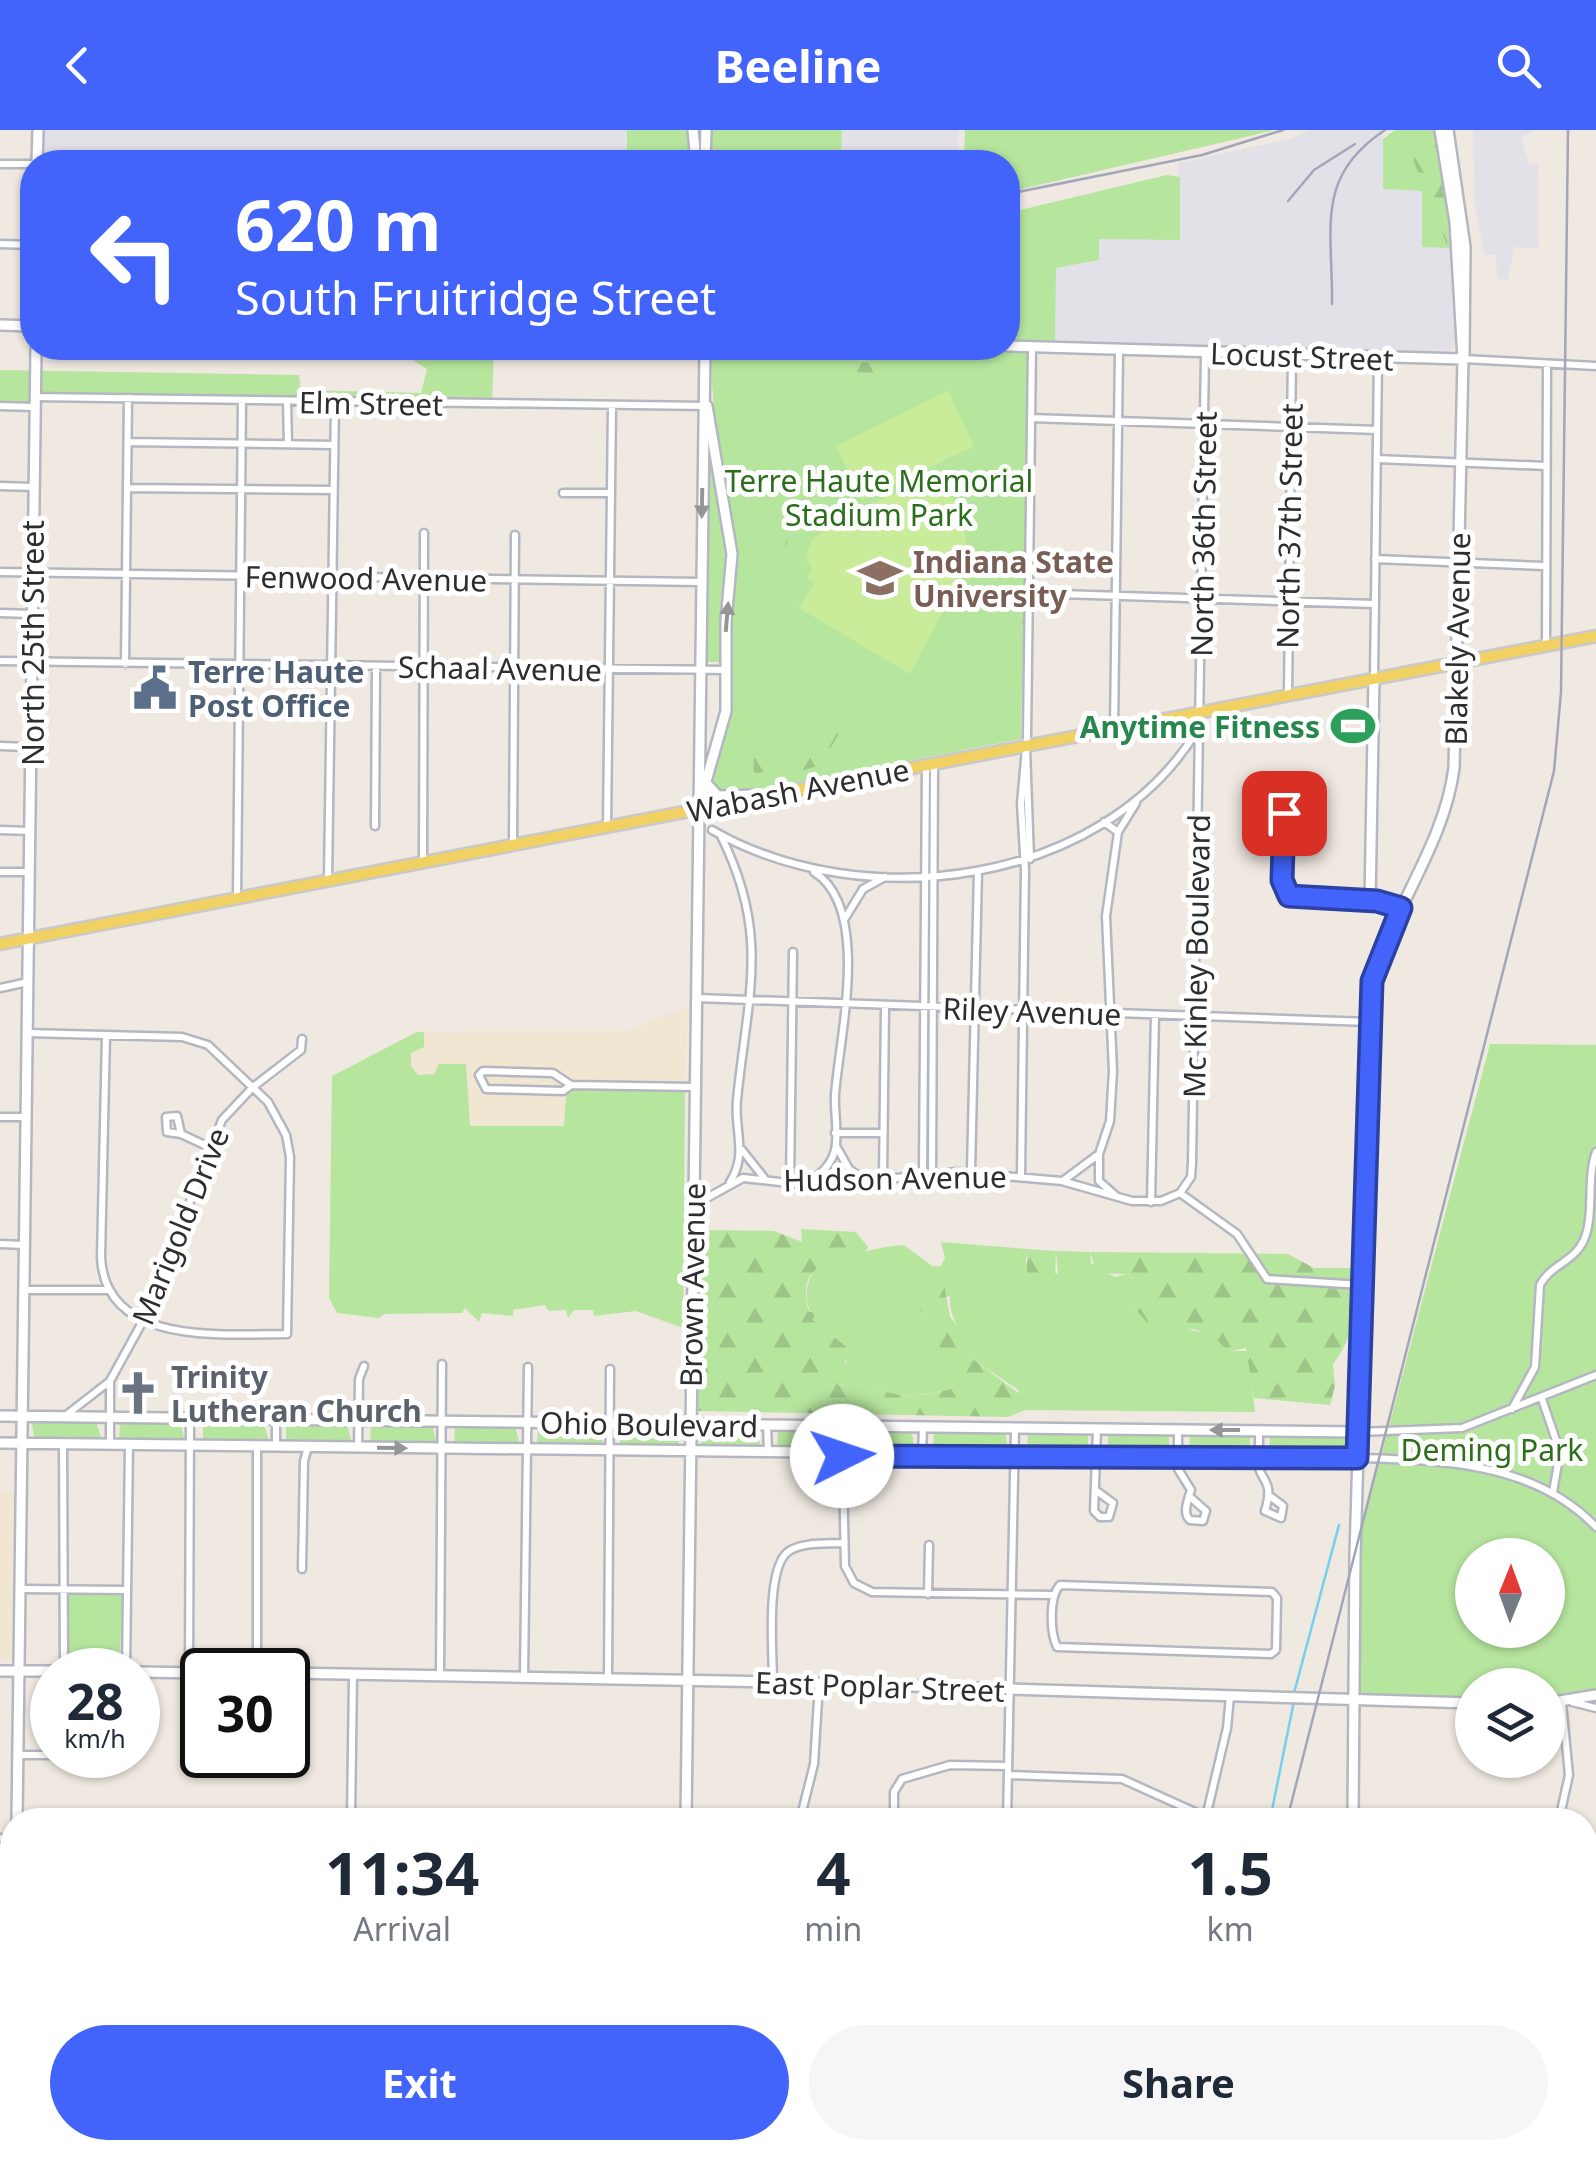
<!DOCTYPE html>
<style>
:root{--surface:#fff;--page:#f6f6f7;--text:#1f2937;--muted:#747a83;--accent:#4264fb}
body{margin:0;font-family:"Noto Sans",sans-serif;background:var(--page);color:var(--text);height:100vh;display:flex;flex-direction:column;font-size:38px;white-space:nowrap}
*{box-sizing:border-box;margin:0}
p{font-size:32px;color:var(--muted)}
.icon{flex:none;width:55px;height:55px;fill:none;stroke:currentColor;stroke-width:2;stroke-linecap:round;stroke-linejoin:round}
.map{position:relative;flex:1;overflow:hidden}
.drawer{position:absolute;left:0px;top:1678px;width:1598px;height:352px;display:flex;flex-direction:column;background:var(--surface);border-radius:40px 40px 0 0;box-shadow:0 2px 8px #0004}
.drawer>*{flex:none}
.top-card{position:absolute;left:20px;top:20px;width:1000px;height:210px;border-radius:40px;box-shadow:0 2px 8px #0004;background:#4264fb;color:#fff;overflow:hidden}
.needle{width:65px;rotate:1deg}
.fabs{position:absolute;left:1455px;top:1408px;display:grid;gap:20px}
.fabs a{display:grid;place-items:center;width:110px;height:110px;border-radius:50%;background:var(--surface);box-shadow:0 2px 8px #0004;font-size:50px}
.speed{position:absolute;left:30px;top:1518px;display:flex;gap:20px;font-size:50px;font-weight:700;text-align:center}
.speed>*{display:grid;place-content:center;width:130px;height:130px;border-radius:50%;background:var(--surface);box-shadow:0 2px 8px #0004;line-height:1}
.speed small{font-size:25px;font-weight:400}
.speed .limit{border:5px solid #111;border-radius:15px;background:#fff;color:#111}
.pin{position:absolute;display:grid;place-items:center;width:85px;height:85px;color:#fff;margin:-42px;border-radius:20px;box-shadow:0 5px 15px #0006}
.me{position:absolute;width:110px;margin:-55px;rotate:86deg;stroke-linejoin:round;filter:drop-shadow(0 0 8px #0008)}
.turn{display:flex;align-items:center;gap:35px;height:210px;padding:0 50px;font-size:45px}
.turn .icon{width:130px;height:130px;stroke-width:2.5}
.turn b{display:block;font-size:70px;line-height:85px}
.eta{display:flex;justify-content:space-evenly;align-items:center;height:170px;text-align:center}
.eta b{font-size:60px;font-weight:700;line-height:70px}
.cta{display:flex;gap:20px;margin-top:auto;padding:20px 50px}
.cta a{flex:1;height:115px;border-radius:60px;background:var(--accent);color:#fff;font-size:40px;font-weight:700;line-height:115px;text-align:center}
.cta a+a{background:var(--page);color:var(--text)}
header{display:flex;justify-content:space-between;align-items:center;height:130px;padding:0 50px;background:var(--accent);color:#fff;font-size:45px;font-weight:700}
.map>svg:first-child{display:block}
.industrial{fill:#e3e1e8}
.education{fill:#f0e6d1}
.green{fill:#b6e59e;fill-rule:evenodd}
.forest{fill:url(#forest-firs)}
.pitch{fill:#c9ec9a}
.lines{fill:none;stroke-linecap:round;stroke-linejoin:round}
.stream{stroke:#75cff0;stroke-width:2.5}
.street-casing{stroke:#b4b7c1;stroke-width:11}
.secondary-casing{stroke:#b4b7c1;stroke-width:14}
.primary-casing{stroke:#c9c9c9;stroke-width:15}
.street{stroke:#fff;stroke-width:6}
.secondary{stroke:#fff;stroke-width:9}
.primary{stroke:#f2d163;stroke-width:10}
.rail{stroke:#a3a6b8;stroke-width:2.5}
.oneway{fill:#969696}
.route-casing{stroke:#2b41a3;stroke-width:25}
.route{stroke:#4264fb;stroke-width:18}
.labels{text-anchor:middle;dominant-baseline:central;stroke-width:10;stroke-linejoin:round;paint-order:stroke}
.street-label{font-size:30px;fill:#2e2e2e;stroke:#fff}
.park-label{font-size:30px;fill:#2c6e1b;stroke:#fff}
.education-label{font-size:30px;font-weight:bold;fill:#785e54;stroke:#fff;text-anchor:start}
.service-label{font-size:30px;font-weight:bold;fill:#4e5e75;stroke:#fff;text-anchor:start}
.leisure-label{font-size:30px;font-weight:bold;fill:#27864d;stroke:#fff;text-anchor:end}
.worship-label{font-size:30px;font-weight:bold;fill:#5b616d;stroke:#fff;text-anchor:start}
</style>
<header><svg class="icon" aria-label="back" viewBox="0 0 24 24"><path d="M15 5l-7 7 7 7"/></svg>Beeline<svg class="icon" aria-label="search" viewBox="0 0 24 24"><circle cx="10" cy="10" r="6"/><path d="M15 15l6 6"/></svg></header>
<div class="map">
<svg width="1596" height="2028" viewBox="0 0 1596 2028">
<defs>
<pattern id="forest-firs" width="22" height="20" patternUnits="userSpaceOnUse" patternTransform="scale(2.5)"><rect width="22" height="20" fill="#b6e59e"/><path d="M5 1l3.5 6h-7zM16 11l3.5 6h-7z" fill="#9dc588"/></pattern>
</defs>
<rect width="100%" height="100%" fill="#efe9e1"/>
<path class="industrial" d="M40 0H627V32H40Z
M842 0H959L958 32H841Z
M1310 0H1383V59L1423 61 1422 116 1454 118 1455 211 1451 221 1055 214 1056 138 1099 130V109H1180L1178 33 1290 9Z
M1473 0H1537L1521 7 1529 34 1538 33 1539 119 1514 117 1508 150 1497 149 1496 125H1485L1475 79Z"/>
<path class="education" d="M688 876 685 961 574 959 566 964 565 996 469 997 411 937V923L424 917V902L627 901Z
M0 1360 18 1362 12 1530H0Z"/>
<path class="green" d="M627 0H691L693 32H627Z
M708 0H842L841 28 837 32 715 31 709 26Z
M965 0H1275L1008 62V32H964Z
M1395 0H1435L1454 118 1422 117V61L1383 59V9Z
M1167 45 1180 47V110L1099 109V130L1056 138 1055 214 1008 213V83Z
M393 218H494L492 275 43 270 36 280 0 276V240L299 245 301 260 421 263 427 239Z
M714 218H972L1028 223 1021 609 766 659 715 662 708 645 725 593 735 422 716 307 710 226Z
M707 281 729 410 724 532H702Z
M417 902H424V917L411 923V936L418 945 434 944 439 934H466L470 996H564L566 964 574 959 685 961 683 1198 636 1181 594 1186 593 1180H574L568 1188 566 1180 549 1181 545 1175 513 1180V1186L482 1183 479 1192 465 1178 462 1183 384 1184 379 1188 337 1183 329 1168 332 946Z
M1490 914 1596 915V1566L1548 1572V1555H1472V1571L1354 1570 1355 1425ZM1472 1425H1548V1500H1472Z
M941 1112 1027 1119 1026 1134 1058 1144 1056 1121 1090 1122 1091 1133 1115 1147 1127 1144 1133 1149 1129 1169 1134 1176 1194 1201 1209 1202 1231 1221H1248L1255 1282 1025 1280 1018 1260 974 1230C969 1204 948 1194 950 1166L915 1175 926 1184 951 1259C912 1268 894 1269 858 1251L838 1256V1244L847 1231C824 1204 791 1176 815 1139 848 1129 868 1117 904 1115L932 1136H941L945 1128Z
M36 1292H96L101 1307 95 1312 35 1311 32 1294Z
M120 1292H180L184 1307 179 1312 119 1311Z
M203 1293H264L268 1308 263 1313 203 1312Z
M286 1294H347L351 1309 346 1314 286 1313Z
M371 1295H432L436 1310 431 1315 370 1314Z
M455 1296H515L519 1311 514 1316 454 1315Z
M538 1297 598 1298 603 1312 597 1317 537 1316Z
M621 1298 679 1299V1317H620Z
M702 1299H760V1318H701Z
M778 1300 834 1301 836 1317 777 1319Z
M857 1301H912L914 1317 856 1319Z
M934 1301 1005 1302 1008 1317 933 1320Z
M1028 1302 1083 1303 1088 1305V1319L1027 1321Z
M1108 1303 1164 1304 1169 1306V1320L1108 1322Z
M1190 1304H1245L1250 1307V1321L1189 1323Z
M1270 1305 1344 1306 1349 1320 1345 1325 1269 1324Z
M84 1462 123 1464 119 1536 68 1533V1464Z"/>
<path class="forest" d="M1410 0H1433L1449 90 1447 115 1414 32V17L1407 16Z
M854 232 907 235 871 256 870 245 850 240Z
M800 347 823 366 800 373 791 382 785 425 790 363Z
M1020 420 1024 423 1022 550 1020 558 1010 563 1005 558 1011 550 1006 541 1012 529Z
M706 449C714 474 725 490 721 519L718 514 706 528Z
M842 587 840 602 820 635 760 654 754 642 753 623C775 625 801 614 821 620L826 616 825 600Z
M801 1099 856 1102 868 1117 859 1135 821 1137C803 1144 804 1166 809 1182L815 1183 813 1190 849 1219 838 1256 858 1251C895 1268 911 1269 951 1259L926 1185 915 1175V1160L925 1150 944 1154 950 1187 970 1211 974 1230 1021 1265 1025 1280 1008 1287 698 1281V1100L774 1101 802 1112Z
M1027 1119 1056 1121 1055 1148 1035 1151 1027 1141Z
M1090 1122 1288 1124 1314 1138H1355C1355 1176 1357 1203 1333 1234L1335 1256 1330 1275 1254 1268 1246 1218 1231 1221C1220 1217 1216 1204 1205 1202 1156 1188 1165 1221 1129 1169L1133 1148 1127 1144 1097 1143Z
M1596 1958V2028H1534L1531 2018H1585V1959Z
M1363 2018H1459L1462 2028H1372Z"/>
<path class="pitch" d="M948 261 974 316 862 370 836 316Z
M912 356 937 358 953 369 964 387 968 434 910 544 799 478 814 453 807 448 812 439 806 428 812 410 841 387 863 395 868 375Z"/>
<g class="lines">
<path class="stream" d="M1294 1563 1339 1395
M1270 1690 1294 1571
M1180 2028 1182 2018"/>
<g class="street-casing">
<path id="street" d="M0 34H32
M0 114 32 115
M1463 229 1596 236
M34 267 706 276
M287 271 288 314
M0 276 34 277
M1031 288 1377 300
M128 312 334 315
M1377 329 1546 336
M0 356 34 357
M129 358 333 360
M563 363H611
M1375 429 1544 436
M0 442 701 452
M1028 463 1374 474
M0 483 32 484
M1546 514 1547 235
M0 531 727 540
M125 534 128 268
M1374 548 1378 228
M1288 565 1292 225
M1114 599 1119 220
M0 616 31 617
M1026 618 1030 729
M1284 650 1286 763 1295 768 1370 771
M375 696 376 537
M607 696 612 276
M0 700 31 701
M712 700C863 787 1104 756 1198 599
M1118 702 1136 673
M721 706C771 806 747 867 737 970 734 1001 748 1024 730 1052
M513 715 515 405
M423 732 424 403
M0 742H30
M328 750 335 272
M237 768 242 271
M844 790 863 759 885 747
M0 858 28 852
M697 868 1369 892
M27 903 182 907 208 915 268 972 286 1005 290 1027 287 1204C224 1204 105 1217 101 1127L106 905
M571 955 563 961 486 959 479 945 483 941 553 943 571 955 694 957
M0 987H26
M835 1003H881
M181 1004 167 1002 166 987 177 986 181 1004 209 1017
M836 1016 849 1039 866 1051
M742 1020 765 1049
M1099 1026V1051L1115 1065
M971 1041 978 741
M932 1044 934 634
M923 1045 926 636
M1021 1045 1025 740 1021 674 1027 607 1032 217
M883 1049 885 876
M1064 1050 1099 1024 1110 991 1113 941 1106 786 1118 702 1104 692
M804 1054C818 1047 831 1036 835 1020 839 1003 834 983 835 965 839 908 872 778 814 742
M790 1055 793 822
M1180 1063 1191 1047 1192 1033 1205 223
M1151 1072 1155 885
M694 1075 743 1048 816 1056 957 1042 1062 1051 1132 1071H1161L1180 1063 1237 1104 1267 1149 1362 1155
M0 1114 24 1115
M24 1160H107
M1542 1269 1560 1322 1553 1362
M1512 1279 1535 1237 1540 1155C1550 1135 1574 1132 1584 1110 1595 1084 1586 1050 1596 1022
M65 1286 110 1251 144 1189 222 990 253 957 301 920 302 909
M276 1290V1317
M767 1295 768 1322
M842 1296 845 1436 854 1453 872 1462 1053 1465
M1097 1299 1094 1381 1100 1387H1109L1113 1373 1098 1362
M1178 1300V1339L1191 1360C1188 1370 1182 1383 1190 1390L1203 1391 1206 1381 1189 1366
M1358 1302 1462 1298 1596 1245
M63 1314 64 1540
M110 1314V1251
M358 1318 359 1249 364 1236
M922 1323 923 1298
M1256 1327C1260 1355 1275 1347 1265 1381L1281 1388 1283 1376 1271 1367
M1259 1327V1301
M1357 1328C1441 1330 1534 1332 1596 1397
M302 1439 304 1331 308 1317
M1060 1455 1272 1462 1277 1468 1276 1520 1271 1524 1057 1517C1050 1502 1049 1467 1060 1455Z
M20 1459 127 1460
M928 1464 929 1415
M126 1540 129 1314
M257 1540V1316
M189 1543 190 1289
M440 1546 442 1234
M524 1547 528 1237
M608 1549 610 1239
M773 1552C773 1523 765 1437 789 1421 803 1412 826 1414 843 1413
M1572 1572 1596 1578
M17 1625H91
M1010 1645 1122 1649 1206 1687
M1206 1687 1227 1598 1230 1566
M351 1690 353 1545
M800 1690 814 1634 819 1554
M894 1690V1662L902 1649 950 1635 1008 1636
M1007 1690 1015 1299
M1559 1690 1569 1645 1562 1573
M0 1708H12
M1585 1817 1596 1818
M0 1875H12
M346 2018V2028
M181 2028V2018
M596 2028V2018
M847 2028V2018
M1099 2028V2018
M1293 2028V2018"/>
</g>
<g class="secondary-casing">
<path id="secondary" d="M693 0 696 32
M1448 0 1465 117 1464 227
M37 32 38 0
M705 32 706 0
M0 195 32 196
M1008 216 1463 229
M1374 548 1370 771 1401 778
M706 653 718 666 753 665
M699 676 726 581V491L732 424 707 276
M0 1286 1358 1302
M0 1313 1357 1328
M0 1541H52
M138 1542 202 1543
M288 1543 773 1552 1472 1573
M1548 1573 1596 1565
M17 1690 36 218
M686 1690 705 218
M1353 1690 1355 1425 1372 851C1393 777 1444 715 1454 638L1463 229 1455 92 1440 0
M12 2028V1920
M679 2028 680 2018
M1348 2028V2018"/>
</g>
<g class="primary-casing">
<path id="primary" d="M0 814 1596 506"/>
</g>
<use href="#street" class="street"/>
<use href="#secondary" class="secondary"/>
<use href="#primary" class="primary"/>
<path class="rail" d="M1008 64 1202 25 1283 0
M1288 71 1314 40 1355 14
M1332 174C1333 98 1314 47 1385 0
M1287 1690 1554 641 1561 562 1568 0
M1200 2028 1203 2018"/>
</g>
<defs><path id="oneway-solid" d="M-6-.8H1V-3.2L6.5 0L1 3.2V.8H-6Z" transform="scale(2.5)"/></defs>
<g class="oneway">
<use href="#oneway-solid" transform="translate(702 373) rotate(91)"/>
<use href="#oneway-solid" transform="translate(727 487) rotate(-85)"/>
<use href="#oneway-solid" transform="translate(1225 1300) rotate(-180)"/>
<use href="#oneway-solid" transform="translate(392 1318) rotate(1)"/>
</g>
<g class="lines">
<g class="route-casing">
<path id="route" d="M842 1326 1357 1328 1372 851 1401 778 1377 771 1289 766 1282 750 1284 683"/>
</g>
<use href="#route" class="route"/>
</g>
<defs>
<g id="university-bare" transform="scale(3.45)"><path d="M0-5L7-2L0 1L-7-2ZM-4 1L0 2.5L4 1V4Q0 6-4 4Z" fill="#8d6e63" stroke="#fff" stroke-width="2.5" paint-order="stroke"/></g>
<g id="civic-bare" transform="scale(3.45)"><path d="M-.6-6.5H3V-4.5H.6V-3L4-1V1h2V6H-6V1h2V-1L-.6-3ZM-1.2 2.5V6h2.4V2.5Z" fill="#5c6f8a" stroke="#fff" stroke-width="2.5" paint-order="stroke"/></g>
<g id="stadium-bare" transform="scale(3.45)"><path d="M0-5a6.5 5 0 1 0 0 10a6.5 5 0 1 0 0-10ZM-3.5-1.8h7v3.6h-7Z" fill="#2e9e5b" stroke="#fff" stroke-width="2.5" paint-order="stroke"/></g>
<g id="church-bare" transform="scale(3.45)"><path d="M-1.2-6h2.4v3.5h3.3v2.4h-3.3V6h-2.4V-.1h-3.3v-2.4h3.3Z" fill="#6b7280" stroke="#fff" stroke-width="2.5" paint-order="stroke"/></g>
</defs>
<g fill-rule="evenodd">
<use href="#university-bare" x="880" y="448"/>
<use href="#civic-bare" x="155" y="558"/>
<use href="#stadium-bare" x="1353" y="596"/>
<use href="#church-bare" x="138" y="1263"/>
</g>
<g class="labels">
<g class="street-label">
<text transform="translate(1302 226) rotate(2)">Locust Street</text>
<text transform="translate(371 273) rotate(1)">Elm Street</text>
<text transform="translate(1289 396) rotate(-89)">North 37th Street</text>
<text transform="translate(1203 404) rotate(-89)">North 36th Street</text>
<text transform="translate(366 448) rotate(1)">Fenwood Avenue</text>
<text transform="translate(1457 509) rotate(-89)">Blakely Avenue</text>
<text transform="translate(32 513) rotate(-90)">North 25th Street</text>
<text transform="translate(500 538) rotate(1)">Schaal Avenue</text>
<text transform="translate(798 660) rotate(-11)">Wabash Avenue</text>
<text transform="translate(1196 826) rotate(-89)">Mc Kinley Boulevard</text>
<text transform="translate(1032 881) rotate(2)">Riley Avenue</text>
<text transform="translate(895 1048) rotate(-1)">Hudson Avenue</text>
<text transform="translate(180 1096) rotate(-68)">Marigold Drive</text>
<text transform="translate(692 1155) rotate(-89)">Brown Avenue</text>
<text transform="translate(649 1294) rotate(1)">Ohio Boulevard</text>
<text transform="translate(880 1556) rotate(2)">East Poplar Street</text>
</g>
<g class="park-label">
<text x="879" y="350">Terre Haute Memorial<tspan x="879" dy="34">Stadium Park</tspan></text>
<text x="1492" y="1319">Deming Park</text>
</g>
<g class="education-label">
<text x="913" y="431">Indiana State<tspan x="913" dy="34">University</tspan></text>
</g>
<g class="service-label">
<text x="188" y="541">Terre Haute<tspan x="188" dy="34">Post Office</tspan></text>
</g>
<g class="leisure-label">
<text x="1320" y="596">Anytime Fitness</text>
</g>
<g class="worship-label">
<text x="171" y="1246">Trinity<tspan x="171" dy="34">Lutheran Church</tspan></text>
</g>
</g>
</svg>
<div class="fabs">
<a><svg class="needle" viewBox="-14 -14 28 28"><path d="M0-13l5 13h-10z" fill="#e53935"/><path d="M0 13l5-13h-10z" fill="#747a83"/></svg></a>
<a><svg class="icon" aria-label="layers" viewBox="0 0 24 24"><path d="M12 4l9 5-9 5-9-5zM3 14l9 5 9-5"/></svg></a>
</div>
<div class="speed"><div>28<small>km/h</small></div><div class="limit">30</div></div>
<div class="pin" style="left:1284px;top:683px;background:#d93025"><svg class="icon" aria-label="arrive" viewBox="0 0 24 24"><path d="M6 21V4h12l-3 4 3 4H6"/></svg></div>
<svg class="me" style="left:842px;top:1326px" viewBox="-20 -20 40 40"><circle r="19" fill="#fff"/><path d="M0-13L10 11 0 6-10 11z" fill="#4264fb"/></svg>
<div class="top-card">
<div class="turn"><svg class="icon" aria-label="left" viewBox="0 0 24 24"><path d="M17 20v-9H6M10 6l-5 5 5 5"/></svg><div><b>620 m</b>South Fruitridge Street</div></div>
</div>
<section class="drawer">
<div class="eta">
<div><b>11:34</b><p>Arrival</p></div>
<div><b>4</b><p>min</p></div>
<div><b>1.5</b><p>km</p></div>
</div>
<div class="cta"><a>Exit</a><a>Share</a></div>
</section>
</div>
